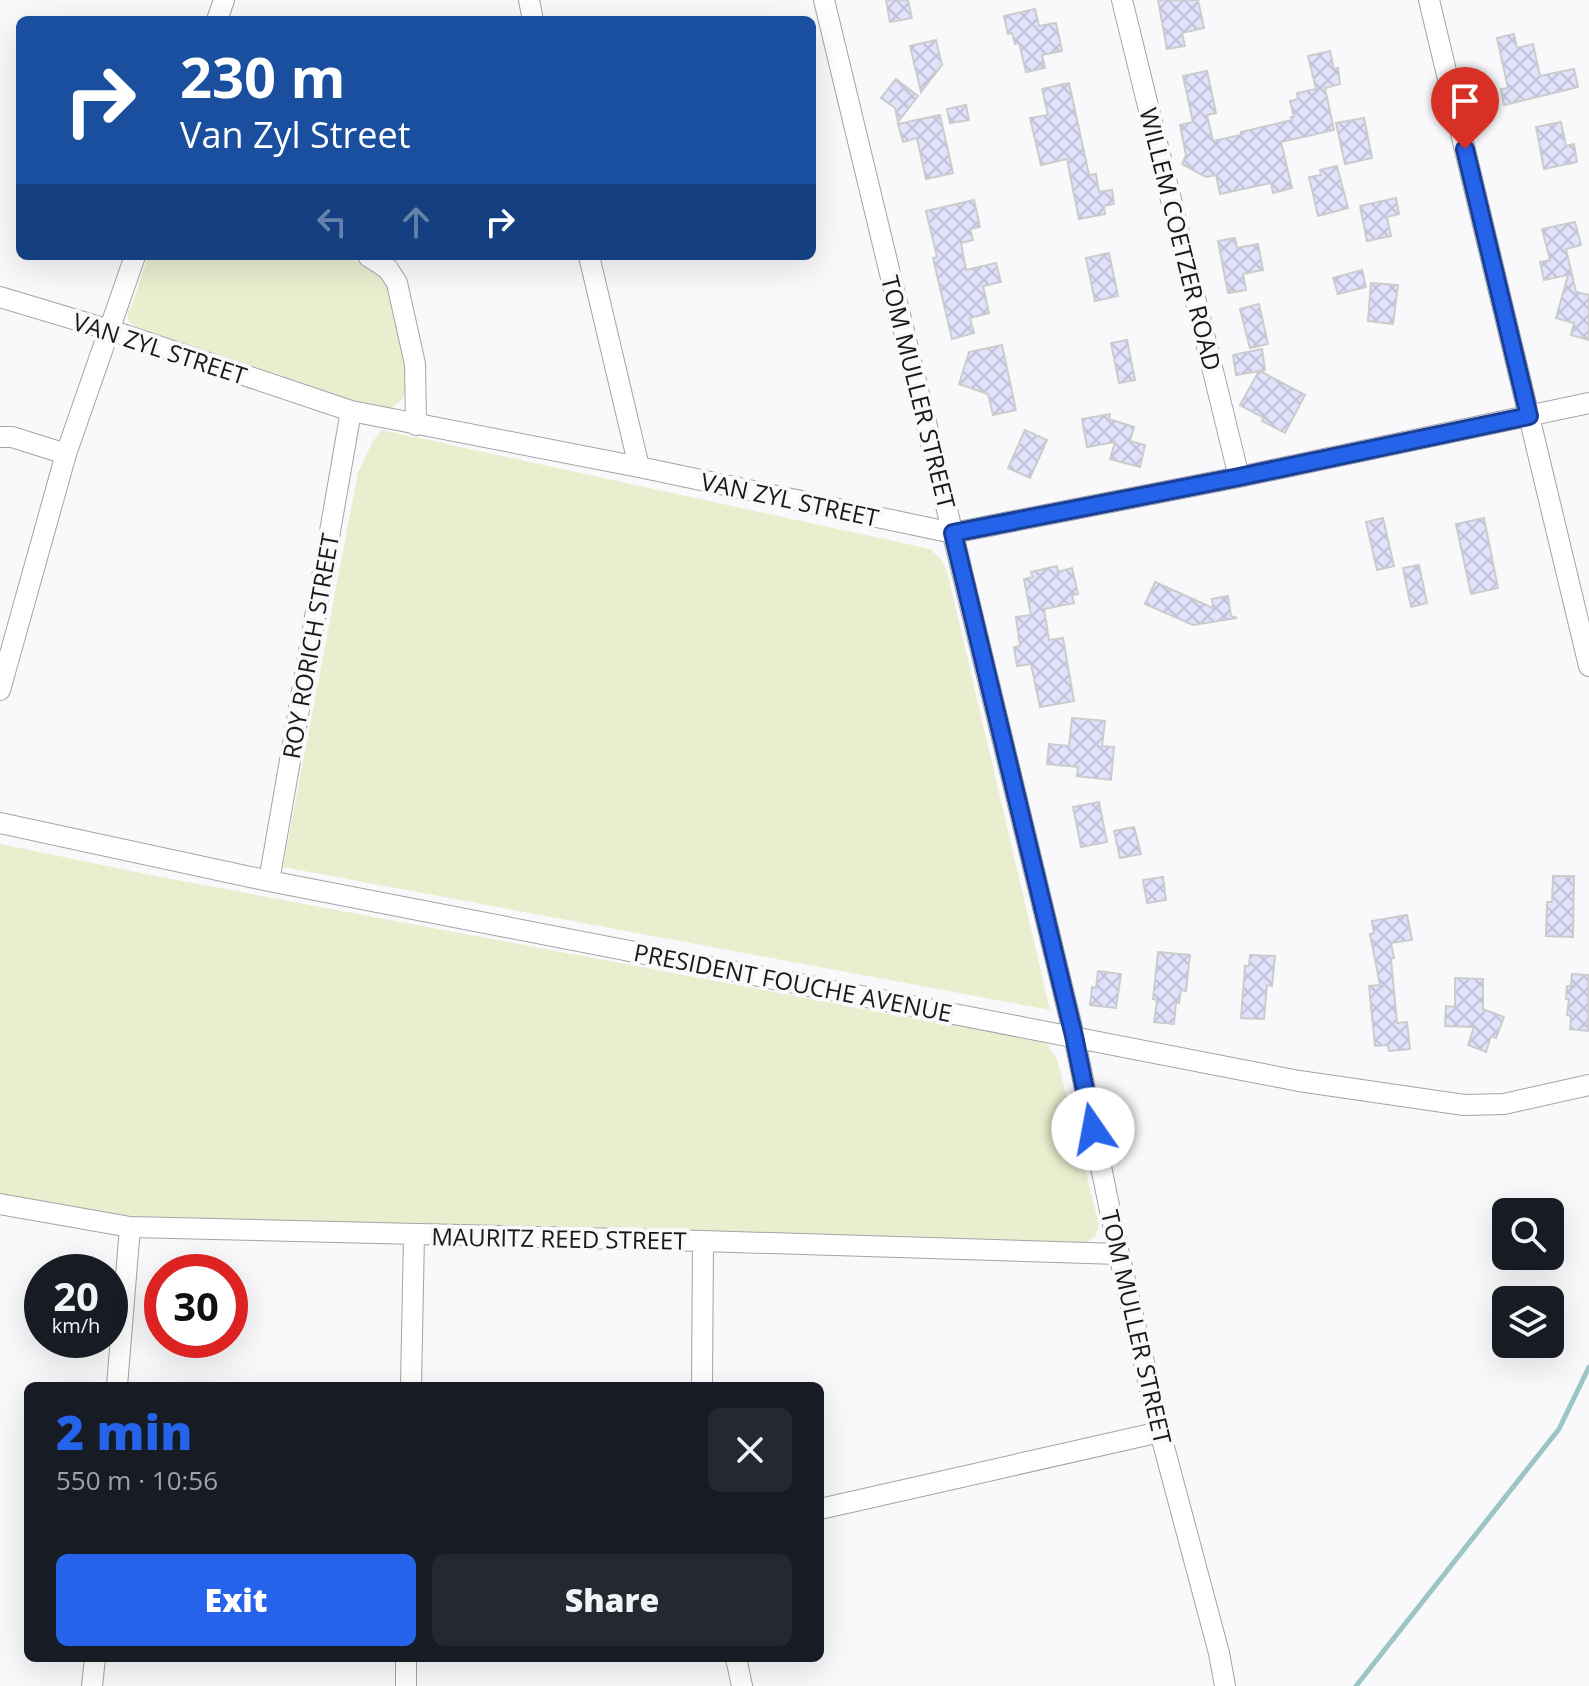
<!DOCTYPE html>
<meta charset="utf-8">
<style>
:root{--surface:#171b24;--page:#242831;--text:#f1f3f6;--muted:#9ea1a6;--accent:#2563eb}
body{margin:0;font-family:"Open Sans",sans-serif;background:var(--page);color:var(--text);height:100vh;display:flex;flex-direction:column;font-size:30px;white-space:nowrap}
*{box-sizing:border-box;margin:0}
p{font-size:26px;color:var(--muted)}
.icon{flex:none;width:44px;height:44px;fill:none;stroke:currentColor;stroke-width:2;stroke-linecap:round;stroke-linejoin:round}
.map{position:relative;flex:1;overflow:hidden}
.side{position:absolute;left:24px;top:1382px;width:800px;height:280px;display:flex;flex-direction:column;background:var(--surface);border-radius:12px;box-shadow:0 8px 32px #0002}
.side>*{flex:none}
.banner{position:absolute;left:16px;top:16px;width:800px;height:244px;border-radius:12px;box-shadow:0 8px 32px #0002;background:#1a4fa0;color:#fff;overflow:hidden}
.tools{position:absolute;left:1492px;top:1198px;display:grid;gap:16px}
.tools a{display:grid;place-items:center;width:72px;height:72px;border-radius:12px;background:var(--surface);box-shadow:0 8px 32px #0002;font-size:40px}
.speed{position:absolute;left:24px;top:1254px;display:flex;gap:16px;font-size:40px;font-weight:700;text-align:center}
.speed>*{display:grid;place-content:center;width:104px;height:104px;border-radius:50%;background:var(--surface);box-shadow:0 8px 32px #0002;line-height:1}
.speed small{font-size:20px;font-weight:400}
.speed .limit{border:12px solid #d22;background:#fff;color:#111}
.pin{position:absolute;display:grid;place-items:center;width:68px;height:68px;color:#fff;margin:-82px -34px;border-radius:50% 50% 50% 0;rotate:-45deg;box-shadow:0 0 8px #0007}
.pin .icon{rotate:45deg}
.me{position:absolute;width:88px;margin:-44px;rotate:348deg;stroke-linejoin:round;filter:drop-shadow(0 0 6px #0008)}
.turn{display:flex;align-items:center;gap:28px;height:168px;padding:0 32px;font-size:36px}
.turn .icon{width:104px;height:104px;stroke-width:2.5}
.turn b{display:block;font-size:56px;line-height:68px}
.lanes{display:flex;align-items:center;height:76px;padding:0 32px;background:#0003;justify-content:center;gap:40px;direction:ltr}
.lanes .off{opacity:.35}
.round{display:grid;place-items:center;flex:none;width:84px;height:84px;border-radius:12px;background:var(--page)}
.summary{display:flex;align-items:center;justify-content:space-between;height:136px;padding:0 32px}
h1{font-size:48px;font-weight:800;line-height:60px;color:var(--accent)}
.action{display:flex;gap:16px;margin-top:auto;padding:16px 32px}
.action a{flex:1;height:92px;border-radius:12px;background:var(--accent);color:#fff;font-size:32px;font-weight:800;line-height:92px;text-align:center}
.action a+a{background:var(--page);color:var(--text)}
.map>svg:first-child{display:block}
.green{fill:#e8eece}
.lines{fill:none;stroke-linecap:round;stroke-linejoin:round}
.stream{stroke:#9cc5c5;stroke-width:5}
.building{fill:url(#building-cross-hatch);stroke:#cccccd;stroke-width:2}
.street-casing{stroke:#a4a4a6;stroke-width:22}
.street{stroke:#fff;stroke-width:20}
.route-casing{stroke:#184099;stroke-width:20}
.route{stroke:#2563eb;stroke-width:14}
.labels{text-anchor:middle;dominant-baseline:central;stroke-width:8;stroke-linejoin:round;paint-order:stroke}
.street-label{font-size:24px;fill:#19191a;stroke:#f9f9fb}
</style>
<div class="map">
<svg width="1589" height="1686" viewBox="0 0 1589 1686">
<defs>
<pattern id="building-cross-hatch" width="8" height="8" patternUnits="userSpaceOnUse" patternTransform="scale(2)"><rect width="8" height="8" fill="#e0e1fb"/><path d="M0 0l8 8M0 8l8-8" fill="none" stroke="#c0c0d7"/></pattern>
</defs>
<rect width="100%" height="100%" fill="#f9f9fb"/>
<path class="green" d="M148 256H343L377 270 390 286 407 364V384L402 400 390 409 348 402 139 330 128 320V311L132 305Z
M382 430 930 549 940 558 947 571 1050 1010 283 867 358 472 373 441Z
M0 844 156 876 1046 1043 1057 1059 1099 1225 1095 1237 1085 1243 139 1218 0 1195Z"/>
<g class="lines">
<path class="stream" d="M1356 1686 1559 1429 1589 1367"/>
</g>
<path class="building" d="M886 0H908L912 18 890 22Z
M1158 0H1198L1204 28 1182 33 1185 46 1167 49Z
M1035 9 1039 26 1056 23 1062 51 1042 55 1045 68 1026 72 1019 43 1015 44 1012 33 1008 34 1004 16Z
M1514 34 1517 48 1533 44 1540 76 1574 69 1578 87 1504 105 1501 89 1508 88 1497 38Z
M936 40 942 65 921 92 910 46Z
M1330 51 1334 69 1338 68 1340 84 1325 88 1334 130 1281 142 1292 188 1273 193 1271 183 1220 194 1216 175 1206 177 1182 164 1186 155 1180 125 1193 122 1183 76 1207 71 1216 113 1207 115 1213 141 1241 135V132L1292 120 1291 117H1294L1290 101 1298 99 1297 93 1316 89 1308 56Z
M896 79 918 96 898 122 895 108 881 98Z
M1069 83 1089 175 1096 174 1099 192 1112 190 1114 204 1104 206 1105 214 1079 219 1067 159 1041 165 1030 118 1048 115 1042 89Z
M966 105 969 120 950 123 947 109Z
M940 115 953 173 926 179 917 138 903 142 898 124Z
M1364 118 1372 158 1345 164 1336 123Z
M1561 122 1566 146 1574 144 1577 162 1544 169 1536 127Z
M1337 166 1348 208 1318 216 1309 177 1321 175 1320 170Z
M1396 198 1399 214 1387 217 1391 236 1367 241 1360 206Z
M974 200 980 227 970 229 973 240 961 243 966 270 996 263 1001 282 983 286 989 313 970 318 974 333 952 339 933 258 937 257 926 211Z
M1575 222 1581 245 1566 249 1576 292 1589 295V340L1571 335 1574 323 1556 318 1568 275 1544 280 1540 262 1550 260 1542 229Z
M1235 238 1237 248 1258 244 1263 270 1243 274 1246 290 1228 293 1218 241Z
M1109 253 1118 296 1095 301 1086 258Z
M1362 270 1366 287 1338 294 1333 278Z
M1371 283 1398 285 1393 324 1368 321Z
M1259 304 1268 344 1250 348 1240 309Z
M1127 340 1135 380 1119 383 1111 343Z
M1002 345 1016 410 993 415 988 394 959 384 969 352Z
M1262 349 1265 370 1260 371 1305 395 1285 433 1262 421 1264 418 1240 405 1259 371 1236 375 1233 355Z
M1110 414 1109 419 1134 427 1130 441 1145 445 1140 467 1110 459 1115 442 1087 447 1082 419Z
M1025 430 1047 440 1030 478 1008 468Z
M1383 518 1394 566 1377 570 1366 522Z
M1484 518 1498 588 1471 594 1456 524Z
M1419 565 1427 603 1411 607 1403 568Z
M1057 566 1058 572 1072 568 1078 594 1072 595 1074 603 1044 609 1049 640 1063 638 1074 701 1040 707 1031 664 1017 666 1014 647 1020 646 1016 617 1031 615 1024 579 1033 577 1031 572Z
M1155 582 1213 608 1212 599 1228 596 1231 616 1237 618 1193 625 1145 604Z
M1072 718 1105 721 1102 746 1114 747 1111 780 1077 776 1078 767 1047 764 1049 744 1069 746Z
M1099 802 1107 842 1081 847 1073 807Z
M1134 827 1141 854 1120 858 1114 831Z
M1553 876H1574L1573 937 1546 936 1547 902H1552Z
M1163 877 1166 900 1147 903 1143 880Z
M1407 915 1412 940 1391 943 1394 958 1391 959 1397 1023 1407 1022 1410 1049 1389 1051 1388 1045 1375 1046 1369 986 1380 985 1370 934 1374 933 1372 921Z
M1158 952 1190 955 1186 991 1181 990 1179 1003 1176 1002 1174 1024 1154 1022 1157 1000 1153 999Z
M1250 955 1275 956 1272 986 1267 985 1264 1019 1241 1018 1245 966H1249Z
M1098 971 1121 974 1116 1008 1090 1005 1092 987 1096 988Z
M1572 974 1589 975 1588 1031 1570 1029 1571 1016 1567 1015 1569 999H1566L1567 986H1571Z
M1455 978 1483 979V1009L1504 1017 1496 1038 1491 1036 1486 1052 1468 1045 1474 1027 1445 1026 1446 1006 1455 1007Z"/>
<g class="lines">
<g class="street-casing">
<path id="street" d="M529 0 533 20
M824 0 1074 1036 1119 1254 1160 1432 1219 1653 1225 1686
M1122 0 1239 477
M1429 0 1589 666
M217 20 224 0
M368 256 388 269 397 283 415 364 416 425
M589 256 639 467
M0 297 110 330 351 411 639 467 953 533 1239 477 1589 403
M0 437H12L66 454
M0 690 66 454 135 256
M0 823 269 881 1299 1081 1464 1105 1504 1104 1589 1085
M269 881 351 411
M0 1204 130 1227 703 1241 1119 1254
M117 1386 130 1227
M411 1386 414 1235
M702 1386 703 1241
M820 1509 1160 1432
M736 1658 742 1686
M92 1686 95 1658
M406 1686V1658"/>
</g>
<use href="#street" class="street"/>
</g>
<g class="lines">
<g class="route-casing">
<path id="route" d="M1093 1129 1074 1036 953 533 1239 477 1529 416 1465 149"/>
</g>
<use href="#route" class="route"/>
</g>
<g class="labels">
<g class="street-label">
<text transform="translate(1181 239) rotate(76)">WILLEM COETZER ROAD</text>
<text transform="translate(160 348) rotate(18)">VAN ZYL STREET</text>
<text transform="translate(919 392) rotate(76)">TOM MULLER STREET</text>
<text transform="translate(790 499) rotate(12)">VAN ZYL STREET</text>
<text transform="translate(310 646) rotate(-80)">ROY RORICH STREET</text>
<text transform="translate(793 982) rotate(11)">PRESIDENT FOUCHE AVENUE</text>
<text transform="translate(559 1238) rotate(1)">MAURITZ REED STREET</text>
<text transform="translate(1137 1327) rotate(77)">TOM MULLER STREET</text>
</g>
</g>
</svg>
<div class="tools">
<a><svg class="icon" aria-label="search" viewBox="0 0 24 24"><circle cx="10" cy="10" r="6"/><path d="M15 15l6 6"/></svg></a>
<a><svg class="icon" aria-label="layers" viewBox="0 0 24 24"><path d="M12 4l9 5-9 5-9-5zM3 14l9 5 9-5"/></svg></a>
</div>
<div class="speed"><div>20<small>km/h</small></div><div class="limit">30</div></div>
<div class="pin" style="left:1465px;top:149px;background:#d93025"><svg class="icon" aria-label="arrive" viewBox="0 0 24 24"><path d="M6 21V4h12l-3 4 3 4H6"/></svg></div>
<svg class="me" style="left:1093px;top:1129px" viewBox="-20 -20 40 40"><circle r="19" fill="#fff"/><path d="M0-13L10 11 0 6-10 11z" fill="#2563eb"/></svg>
<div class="banner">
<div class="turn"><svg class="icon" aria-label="right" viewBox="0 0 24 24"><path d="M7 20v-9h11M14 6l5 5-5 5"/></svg><div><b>230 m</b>Van Zyl Street</div></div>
<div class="lanes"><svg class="icon off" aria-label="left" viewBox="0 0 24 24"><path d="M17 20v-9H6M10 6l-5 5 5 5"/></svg><svg class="icon off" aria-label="ahead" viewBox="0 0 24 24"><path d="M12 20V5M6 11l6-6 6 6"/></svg><svg class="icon" aria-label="right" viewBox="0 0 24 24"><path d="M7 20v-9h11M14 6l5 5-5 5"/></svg></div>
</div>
<section class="side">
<div class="summary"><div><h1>2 min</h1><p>550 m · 10:56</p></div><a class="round"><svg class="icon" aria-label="close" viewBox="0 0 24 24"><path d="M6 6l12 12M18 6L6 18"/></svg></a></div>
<div class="action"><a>Exit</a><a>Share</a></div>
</section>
</div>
